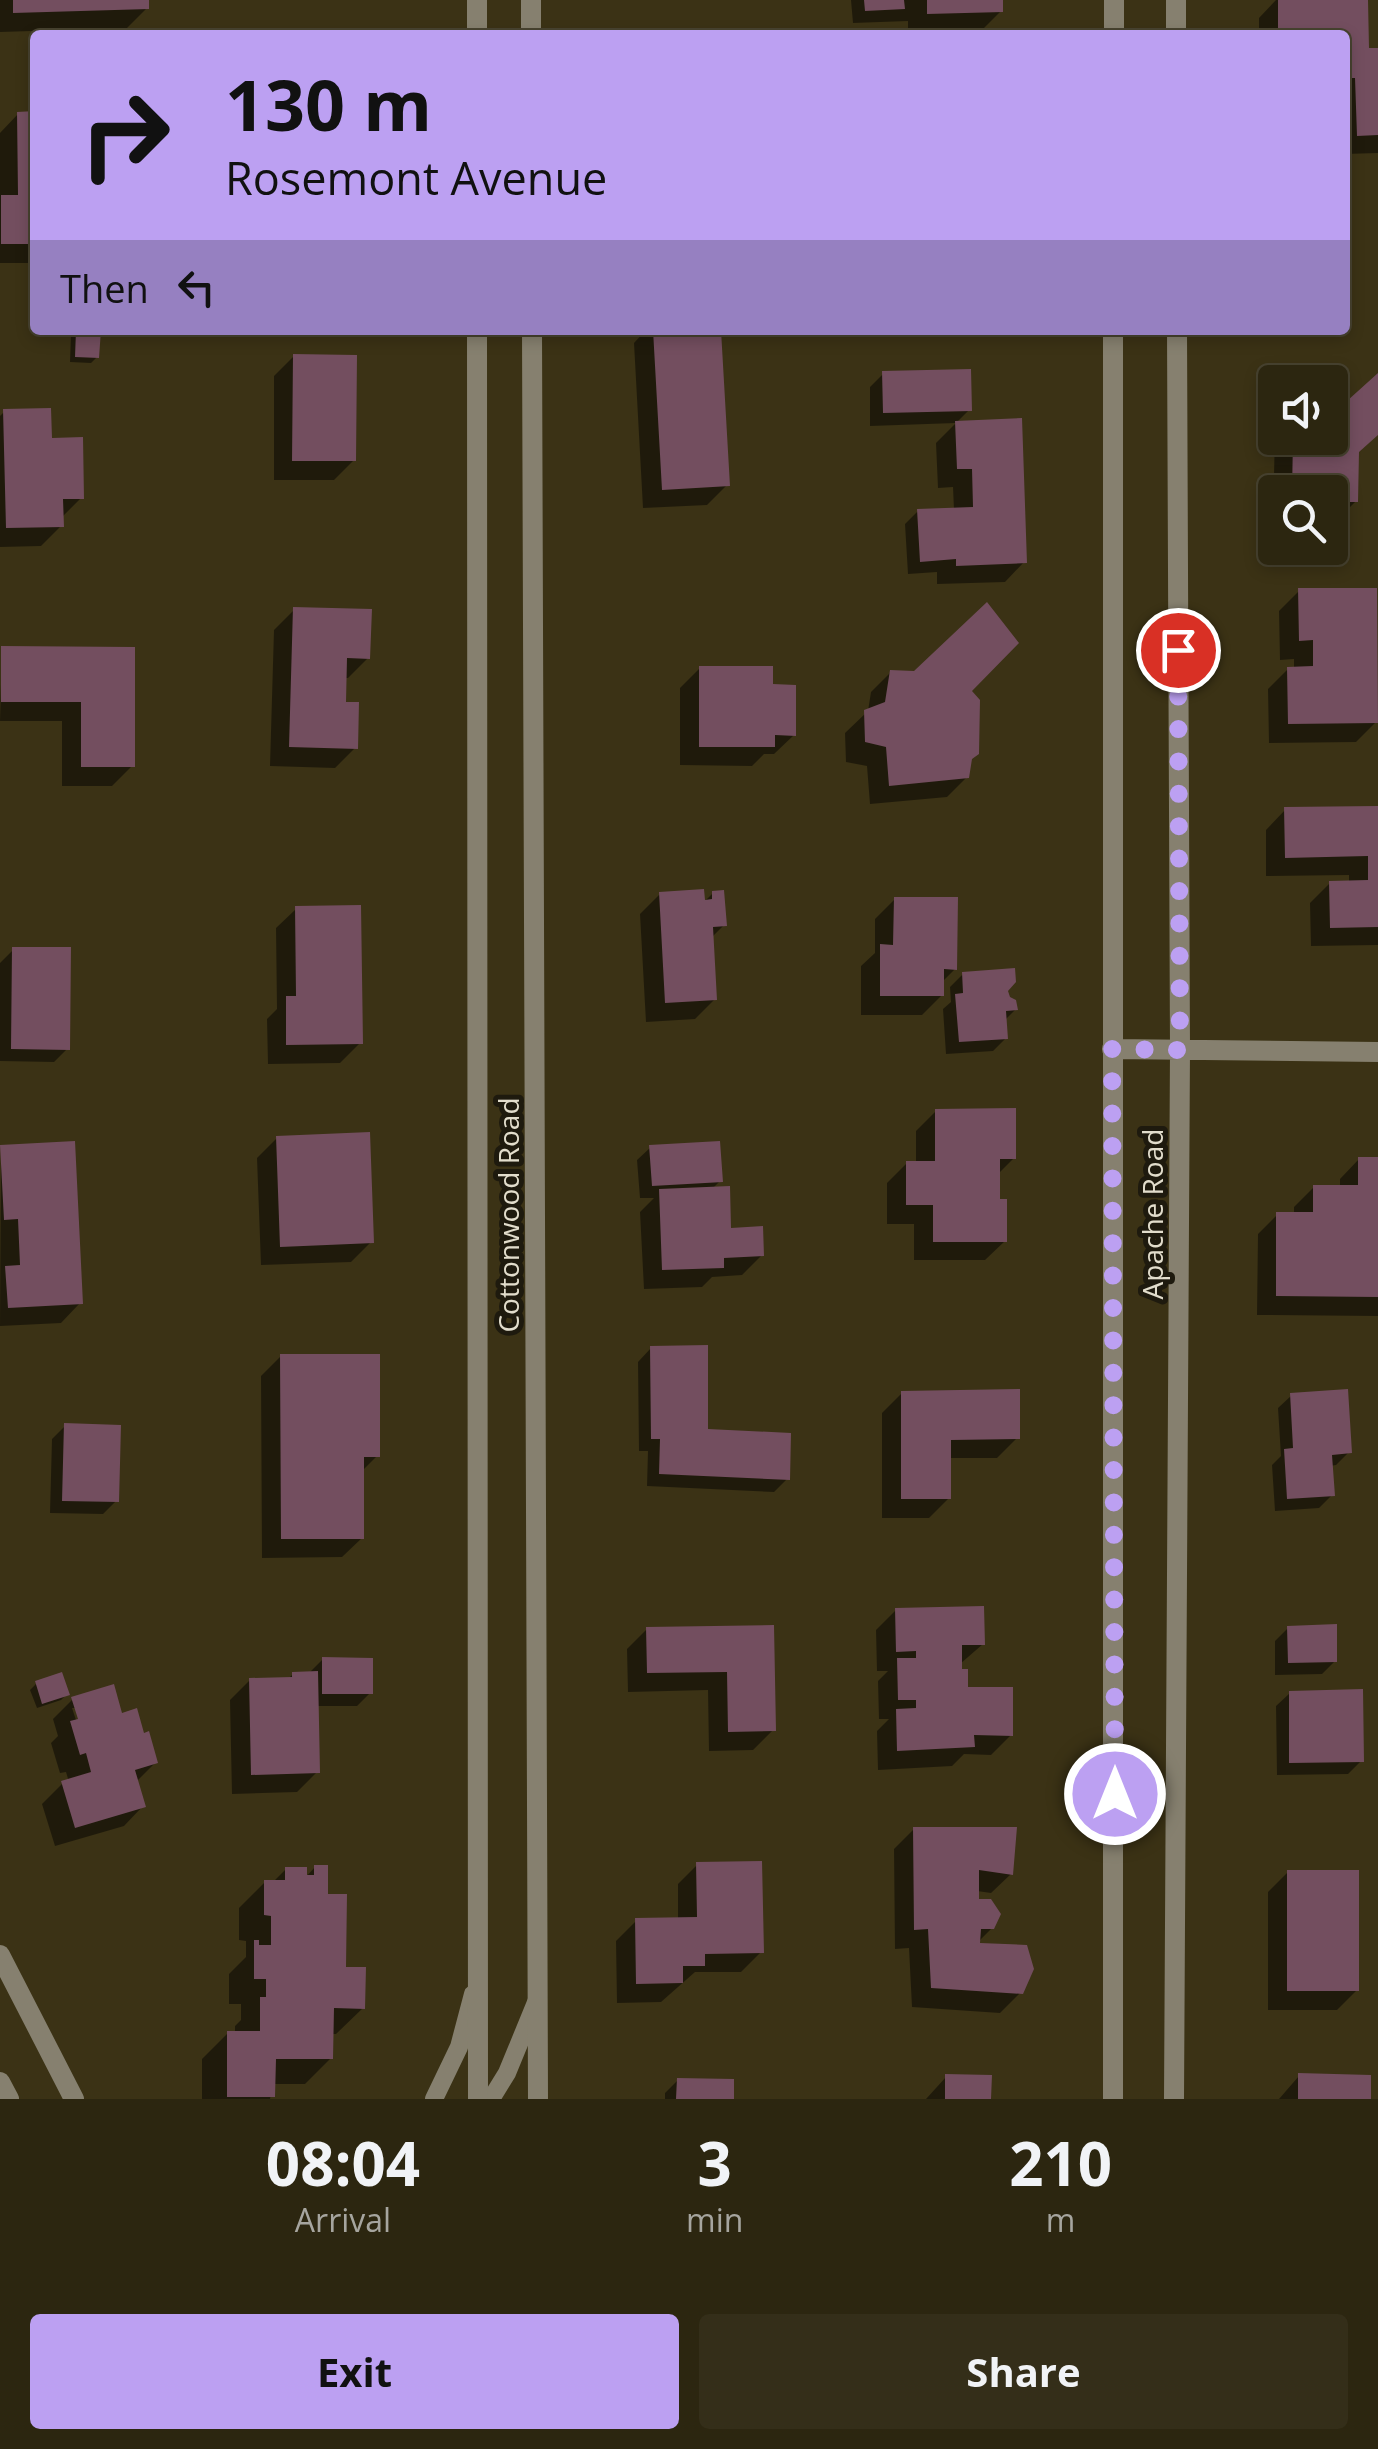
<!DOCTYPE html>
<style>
:root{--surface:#2c2610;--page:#342e19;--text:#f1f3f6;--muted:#a6a59f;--line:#484330;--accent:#bca0f2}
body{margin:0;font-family:"Open Sans",sans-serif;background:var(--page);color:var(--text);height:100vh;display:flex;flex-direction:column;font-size:38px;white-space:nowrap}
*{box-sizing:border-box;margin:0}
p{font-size:32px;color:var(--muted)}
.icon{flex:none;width:55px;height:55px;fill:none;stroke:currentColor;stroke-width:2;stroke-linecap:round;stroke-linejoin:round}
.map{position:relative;height:2099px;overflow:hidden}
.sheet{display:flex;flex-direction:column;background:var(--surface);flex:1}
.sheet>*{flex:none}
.guide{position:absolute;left:30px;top:30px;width:1320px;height:305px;border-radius:10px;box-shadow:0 5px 15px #0003,0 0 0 2px var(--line);background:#bca0f2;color:#111;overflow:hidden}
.tools{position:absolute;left:1258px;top:365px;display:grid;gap:20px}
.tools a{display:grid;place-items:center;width:90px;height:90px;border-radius:10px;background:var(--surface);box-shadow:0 5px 15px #0003,0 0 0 2px var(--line);font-size:50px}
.pin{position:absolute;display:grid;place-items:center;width:85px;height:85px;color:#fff;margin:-42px;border:5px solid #fff;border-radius:50%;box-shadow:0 2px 10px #0007}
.me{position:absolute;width:110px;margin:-55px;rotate:0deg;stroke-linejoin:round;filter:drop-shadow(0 0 8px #0008)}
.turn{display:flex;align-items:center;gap:35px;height:210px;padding:0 30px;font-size:45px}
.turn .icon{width:130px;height:130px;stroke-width:2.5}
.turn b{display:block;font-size:70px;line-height:85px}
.then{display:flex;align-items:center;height:95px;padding:0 30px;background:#0003;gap:20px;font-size:38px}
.eta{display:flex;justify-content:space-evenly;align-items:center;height:170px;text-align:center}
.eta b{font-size:60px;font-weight:700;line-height:70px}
.button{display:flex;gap:20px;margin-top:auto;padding:20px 30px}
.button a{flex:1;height:115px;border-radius:10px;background:var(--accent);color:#111;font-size:40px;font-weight:700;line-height:115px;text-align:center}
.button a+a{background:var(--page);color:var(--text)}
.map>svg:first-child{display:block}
.shadow{fill:#0007;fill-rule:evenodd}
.building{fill:#734e5f}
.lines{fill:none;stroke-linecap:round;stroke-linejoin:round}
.lane{stroke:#86806f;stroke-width:18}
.street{stroke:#86806f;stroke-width:20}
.route{stroke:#bca0f2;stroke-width:18;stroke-dasharray:0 32.4}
.labels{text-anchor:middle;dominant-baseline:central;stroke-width:10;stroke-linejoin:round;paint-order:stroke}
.street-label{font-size:28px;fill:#e2ddcc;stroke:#1e1a0e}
</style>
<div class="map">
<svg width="1378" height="2099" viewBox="0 0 1378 2099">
<rect width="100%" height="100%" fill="#3b3215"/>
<path class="shadow" d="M0 0H146L147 8 127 28 0 32Z
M851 0H1000L1001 11 981 31 908 33V21L853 23Z
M1276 0H1365L1367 51H1378V153L1345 154V35H1259V18Z
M18 114H35V263H0V133Z
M76 330H98L97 357 91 363 70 362 71 335Z
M646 330H718L727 485 707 505 643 508 634 343Z
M294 356 354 460 334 480H274V376Z
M883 374 969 410 956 423 870 426V387Z
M1378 377V434L1357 453 1356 501 1336 521H1330V492H1275L1273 520 1275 431V438H1330V412H1338Z
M4 412 49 441 81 498 61 518V526L41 546 0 547V416Z
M956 423 1024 562 1005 582 937 584V572L908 574 905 524 918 511 954 510 953 487 938 488 936 443Z
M1299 591 1376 722 1356 742 1269 743 1268 689 1288 669H1294V659L1280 660 1279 611Z
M294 610 368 658 348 678H344L343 704 355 748 335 768 270 766 274 630Z
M2 648 133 649 132 766 112 786H62V721H0Z
M700 668 770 686 794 735 774 754H764L752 766 680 765V688Z
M891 672 969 691 967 777 947 797 870 804 867 766 846 762 845 733 868 711 871 692Z
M1378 808V945L1311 946 1310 903 1330 883H1349V875L1266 876V830L1285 810Z
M713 893 724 925 711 938 715 999 695 1019 646 1022 640 914 660 894 703 903Z
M895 899 955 969 942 982V995L922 1015H861V966L875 953V919Z
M296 909 360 1043 340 1063 268 1064 267 1019 277 1009 276 928Z
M13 950 67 1049 54 1062 0 1061V963Z
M963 974 1006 990 1015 1010 1005 1020 1006 1038 993 1051 946 1054 943 1009 951 1002 950 987Z
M936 1111 1014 1158 998 1174V1202L1005 1241 985 1260H914V1224H887V1183L907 1163H916V1131Z
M277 1138 371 1242 351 1262 261 1265 257 1158Z
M1 1147 80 1303 61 1323 0 1326Z
M651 1147 720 1181 711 1190 728 1230 762 1255 742 1275 712 1277 702 1287 644 1289 640 1212 654 1198H640L637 1160Z
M1359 1159H1378V1316L1257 1315 1258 1234 1278 1214H1294V1207L1314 1187H1340V1179Z
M651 1348 706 1432 787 1479 774 1492 647 1486 648 1451H639L638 1362Z
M281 1356 377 1456 361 1472 362 1538 342 1557 262 1558 261 1376Z
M902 1393 1017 1438 997 1458H948L949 1498 929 1518H882V1413Z
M1292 1395 1349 1452 1336 1465 1330 1466 1332 1495 1319 1508 1275 1511 1272 1465 1281 1456 1278 1408Z
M65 1426 116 1501 103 1514 50 1513 52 1439Z
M896 1610 983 1644 960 1664 966 1690 1011 1735 991 1755 964 1754 952 1766 878 1770 877 1731 889 1719H879L878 1681 888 1671H877L876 1630Z
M772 1628 773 1730 753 1750 709 1751 708 1690 628 1692 627 1649 647 1629Z
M1288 1628 1335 1661 1322 1674 1275 1675V1641Z
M323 1659 370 1693 357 1706H316L317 1772 297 1792 232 1794 230 1700 250 1680H287L293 1674H308Z
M36 1684 67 1694 61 1700 37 1708 30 1690Z
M1290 1693 1361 1761 1348 1774 1277 1775 1276 1706Z
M73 1699 120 1716 156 1762 136 1782 143 1806 124 1826 55 1846 42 1804 62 1784 69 1782 66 1772 60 1773 51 1743 58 1736 53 1719ZM72 1708H77L80 1732Z
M914 1829 1011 1874 991 1893 977 1891V1901L992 1928 978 1942 1021 1992 1000 2013 912 2007 909 1948 895 1949 894 1849Z
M698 1864 761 1952 741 1972H695L661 2002 617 2003 616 1941 636 1921 678 1920V1884Z
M315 1867 344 1969 363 2008 336 2034H331V2058L305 2084H273L270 2099H202V2059L228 2033H235V2026L241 2020V2004H229V1974L246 1957V1941L239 1940V1908L265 1882H273L286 1869 304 1879Z
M1288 1872 1357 1990 1337 2010H1268V1892Z
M1299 2076 1368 2099H1279Z
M946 2077 989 2099H926Z
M678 2080 731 2099H665V2093Z"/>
<path class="building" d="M13 0H149V9L13 13Z
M864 0H904L905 9 865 11Z
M927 0H1003V12L927 14Z
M1278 0H1368L1369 48H1378V135L1357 136 1355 78H1345V35H1278Z
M35 111V244H1V195H18L17 112Z
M76 330H101L99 358 75 357Z
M653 330H721L730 486 662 490Z
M293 354 357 355 356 461H292Z
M971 369 972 411 883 413 882 371Z
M1378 373V435L1359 452 1358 502H1330V492H1292L1293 438H1330V410H1337Z
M51 408 52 438 83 437 84 499H63L64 527 6 528 3 409Z
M1022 418 1027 563 956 566V559L920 562 917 509 973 507 972 469H957L955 421Z
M1298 588H1377L1378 723 1288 724 1287 667 1313 666V640L1299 641Z
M987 602 1019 643 972 691 980 700 979 754 972 759 969 778 889 786 886 747 865 742 864 710 885 702 890 670 914 671Z
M293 607 372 609 370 659 347 658 346 702H359L358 749 289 747Z
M1 646 135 647V767H81V702H1Z
M699 666H773V684L796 685V736L775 735V747H699Z
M1378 806V927L1330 928 1329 881 1368 880V856L1285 858 1284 807Z
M704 889 705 900 712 899V891L724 890 727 926 713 927 717 1000 665 1003 659 892Z
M894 897H958L957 970 944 969V996H880V944L893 945Z
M361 905 363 1044 286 1045V996H296L295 906Z
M12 947H71L70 1050 11 1049Z
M1015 968 1016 982 1008 991 1010 997 1016 1000 1018 1010 1006 1011 1008 1039 959 1042 955 994 963 993 962 972Z
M1016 1108V1159H1000V1199H1007V1242H933V1205H906V1161H935V1109Z
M370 1132 374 1243 280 1247 276 1136Z
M75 1141 83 1304 8 1308 5 1266 20 1265 18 1219 4 1220 0 1145Z
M720 1141 723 1182 652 1186 649 1145Z
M1358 1157H1378V1297L1276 1296V1212H1313V1185H1358Z
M730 1186 731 1228 763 1226 764 1256 724 1258V1268L662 1270 659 1189Z
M708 1345V1429L791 1433 790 1480 659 1474 660 1439H651L650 1346Z
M280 1354H380V1457H364V1539H281Z
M1020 1389V1439L951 1440V1499H901V1391Z
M1348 1389 1352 1453 1332 1455 1335 1496 1287 1499 1284 1449 1293 1448 1290 1393Z
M64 1423 121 1425 119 1502 62 1501Z
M984 1606 985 1645H962V1669H968V1687H1013V1736L974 1735 975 1747 897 1751 896 1709 916 1708V1700H898L897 1658H916V1651L896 1652 895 1608Z
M1337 1624V1662L1288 1663 1287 1626Z
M774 1625 776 1731 728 1732 727 1672 647 1673 646 1627Z
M322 1657 373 1658V1694H322Z
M318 1671 320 1773 251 1775 249 1678 292 1677V1672Z
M62 1672 70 1695 42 1704 35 1681Z
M114 1684 122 1713 137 1708 144 1733 149 1731 158 1763 135 1770 146 1807 75 1828 61 1781 91 1772 86 1753 80 1755 70 1721 78 1719 71 1697Z
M1363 1689 1364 1762 1289 1763V1691Z
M913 1827H1017L1013 1875 979 1870V1899H991L1001 1914 994 1929H981L980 1943 1027 1945 1034 1969 1023 1994 931 1988 928 1929 914 1930Z
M762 1861 764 1953 705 1954V1966H683V1983L636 1984 635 1918 697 1917 696 1862Z
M314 1865H328V1894H347L346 1967H366L365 2009 334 2008 333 2059H276L275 2097H227V2031H260V1997H266V1979H254V1940H259V1945H271V1916L264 1915V1880H285V1867H307V1875H314Z
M1287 1870H1359V1991H1287Z
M1298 2073 1371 2075V2099H1298Z
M945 2074 992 2075 991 2099H945Z
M677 2078 734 2079V2099H676Z"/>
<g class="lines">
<path class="lane" d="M434 2099 459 2047 473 1994
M491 2099 507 2073 537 2000"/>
<path class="street" d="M477 0V35
M531 0V35
M1176 0V35
M1114 35V0
M477 330 478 2099
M532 330 538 2099
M1112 1049 1378 1052
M0 1955 74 2099
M0 2082 9 2099
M1113 2099V330
M1174 2099 1180 1050 1177 330"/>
</g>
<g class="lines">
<path class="route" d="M1115 1794 1112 1049 1180 1050 1178 650"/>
</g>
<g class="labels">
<g class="street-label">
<text transform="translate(1152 1214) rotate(-90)">Apache Road</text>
<text transform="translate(508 1215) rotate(-90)">Cottonwood Road</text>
</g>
</g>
</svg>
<div class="tools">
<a><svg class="icon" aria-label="sound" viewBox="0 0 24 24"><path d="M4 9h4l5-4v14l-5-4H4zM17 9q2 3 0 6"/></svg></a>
<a><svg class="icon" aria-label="search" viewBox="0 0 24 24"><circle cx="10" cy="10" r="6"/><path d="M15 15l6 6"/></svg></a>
</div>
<div class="pin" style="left:1178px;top:650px;background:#d93025"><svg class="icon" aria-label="arrive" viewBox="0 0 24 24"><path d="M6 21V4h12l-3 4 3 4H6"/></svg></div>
<svg class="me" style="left:1115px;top:1794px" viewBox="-20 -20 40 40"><circle r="17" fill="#bca0f2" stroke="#fff" stroke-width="3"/><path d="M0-11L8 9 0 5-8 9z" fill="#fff"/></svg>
<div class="guide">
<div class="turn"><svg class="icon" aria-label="right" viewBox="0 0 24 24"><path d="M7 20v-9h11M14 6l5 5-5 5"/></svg><div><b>130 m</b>Rosemont Avenue</div></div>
<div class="then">Then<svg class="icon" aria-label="left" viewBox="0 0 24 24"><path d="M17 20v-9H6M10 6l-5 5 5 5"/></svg></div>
</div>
</div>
<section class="sheet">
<div class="eta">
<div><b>08:04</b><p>Arrival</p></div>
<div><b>3</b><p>min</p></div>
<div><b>210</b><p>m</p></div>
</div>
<div class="button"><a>Exit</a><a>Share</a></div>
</section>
